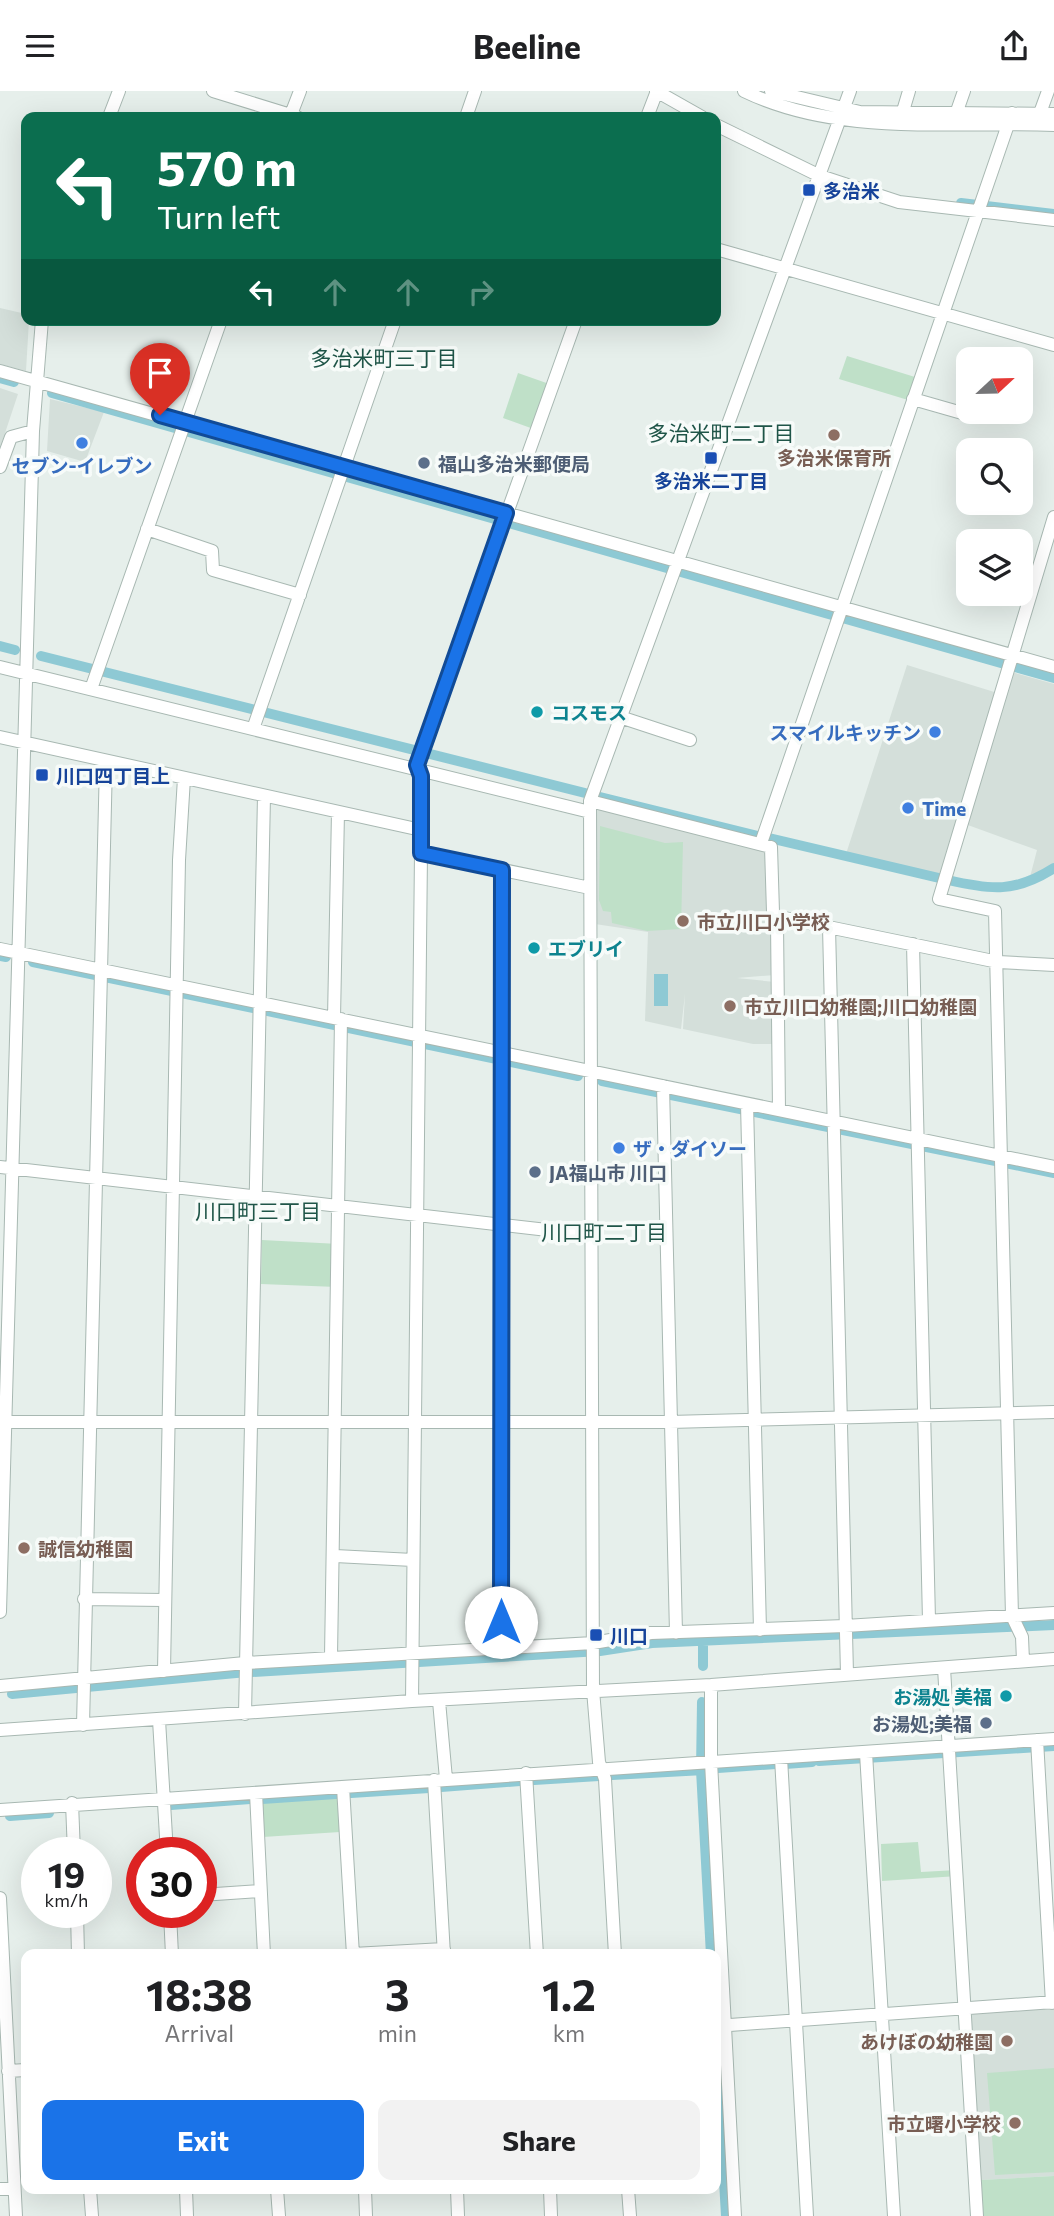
<!DOCTYPE html>
<meta charset="utf-8">
<style>
:root{--surface:#fff;--page:#f2f2f2;--text:#202124;--muted:#757577;--accent:#1a73e8}
body{margin:0;font-family:Commissioner,"Noto Sans JP",sans-serif;background:var(--page);color:var(--text);height:100vh;display:flex;flex-direction:column;font-size:26px;white-space:nowrap}
*{box-sizing:border-box;margin:0}
p{font-size:23px;color:var(--muted)}
.icon{flex:none;width:38px;height:38px;fill:none;stroke:currentColor;stroke-width:2;stroke-linecap:round;stroke-linejoin:round}
.map{position:relative;flex:1;overflow:hidden}
.details{position:absolute;left:21px;top:1858px;width:700px;height:245px;display:flex;flex-direction:column;background:var(--surface);border-radius:14px;box-shadow:0 7px 28px #0002}
.details>*{flex:none}
.guide{position:absolute;left:21px;top:21px;width:700px;height:214px;border-radius:14px;box-shadow:0 7px 28px #0002;background:#0b6e4f;color:#fff;overflow:hidden}
.needle{width:46px;rotate:68deg}
.buttons{position:absolute;left:956px;top:256px;display:grid;gap:14px}
.buttons a{display:grid;place-items:center;width:77px;height:77px;border-radius:14px;background:var(--surface);box-shadow:0 7px 28px #0002;font-size:35px}
.speed{position:absolute;left:21px;top:1746px;display:flex;gap:14px;font-size:35px;font-weight:700;text-align:center}
.speed>*{display:grid;place-content:center;width:91px;height:91px;border-radius:50%;background:var(--surface);box-shadow:0 7px 28px #0002;line-height:1}
.speed small{font-size:18px;font-weight:400}
.speed .limit{border:10px solid #d22;background:#fff;color:#111}
.pin{position:absolute;display:grid;place-items:center;width:60px;height:60px;color:#fff;margin:-72px -30px;border-radius:50% 50% 50% 0;rotate:-45deg;box-shadow:0 0 7px #0007}
.pin .icon{rotate:45deg}
.me{position:absolute;width:77px;margin:-38px;rotate:0deg;stroke-linejoin:round;filter:drop-shadow(0 0 5px #0008)}
.turn{display:flex;align-items:center;gap:24px;height:147px;padding:0 21px;font-size:32px}
.turn .icon{width:91px;height:91px;stroke-width:2.5}
.turn b{display:block;font-size:49px;line-height:60px}
.lanes{display:flex;align-items:center;height:66px;padding:0 21px;background:#0003;justify-content:center;gap:35px;direction:ltr}
.lanes .off{opacity:.35}
.eta{display:flex;justify-content:space-evenly;align-items:center;height:119px;text-align:center}
.eta b{font-size:42px;font-weight:700;line-height:49px}
.cta{display:flex;gap:14px;margin-top:auto;padding:14px 21px}
.cta a{flex:1;height:80px;border-radius:14px;background:var(--accent);color:#fff;font-size:28px;font-weight:700;line-height:80px;text-align:center}
.cta a+a{background:var(--page);color:var(--text)}
header{display:flex;justify-content:space-between;align-items:center;height:91px;padding:0 21px;background:var(--surface);font-size:32px;font-weight:700}
.map>svg:first-child{display:block}
.built{fill:#d4dfda}
.green{fill:#bfe0c8}
.water{fill:#8ec9d4}
.lines{fill:none;stroke-linecap:round;stroke-linejoin:round}
.canal{stroke:#8ec9d4;stroke-width:10}
.minor-casing{stroke:#a8b8b2;stroke-width:14}
.minor{stroke:#fff;stroke-width:12}
.route-casing{stroke:#114b97;stroke-width:18}
.route{stroke:#1a73e8;stroke-width:12}
.transit-dot{fill:#1a4fb4;stroke:#f7fbf9;stroke-width:2.5}
.education-dot{fill:#8d6e63;stroke:#f7fbf9;stroke-width:2.5}
.shop-dot{fill:#3f7fe0;stroke:#f7fbf9;stroke-width:2.5}
.service-dot{fill:#5c6f8a;stroke:#f7fbf9;stroke-width:2.5}
.culture-dot{fill:#0f9aa8;stroke:#f7fbf9;stroke-width:2.5}
.labels{text-anchor:middle;dominant-baseline:central;stroke-width:7;stroke-linejoin:round;paint-order:stroke}
.transit-label{font-size:19px;font-weight:bold;fill:#164399;stroke:#f7fbf9;text-anchor:start}
.education-label{font-size:19px;font-weight:bold;fill:#785e54;stroke:#f7fbf9;text-anchor:start}
.service-label{font-size:19px;font-weight:bold;fill:#4e5e75;stroke:#f7fbf9;text-anchor:start}
.shop-label{font-size:19px;font-weight:bold;fill:#366cbe;stroke:#f7fbf9;text-anchor:start}
.culture-label{font-size:19px;font-weight:bold;fill:#0d838f;stroke:#f7fbf9;text-anchor:start}
.neighbourhood-label{font-size:21px;fill:#1f5548;stroke:#f7fbf9}
</style>
<header><svg class="icon" aria-label="menu" viewBox="0 0 24 24"><path d="M4 6h16M4 12h16M4 18h16"/></svg>Beeline<svg class="icon" aria-label="share" viewBox="0 0 24 24"><path d="M12 15V3M7 8l5-5 5 5M5 13v7h14v-7"/></svg></header>
<div class="map">
<svg width="1054" height="2125" viewBox="0 0 1054 2125">
<rect width="100%" height="100%" fill="#e6efeb"/>
<path class="built" d="M0 217 26 223V229H29L26 280 0 273Z
M0 297 18 303 0 357Z
M50 308 104 321 85 371 47 360Z
M907 574 1004 604 1012 581 1054 593V772L1030 786 1037 759 965 733 948 785 846 763Z
M600 718 768 759 775 884 737 887 775 891V953H753L683 938 685 903 681 938 645 930 648 841 595 833 596 720Z
M1054 1917V2085L981 2089 969 1925 972 1922Z"/>
<path class="green" d="M847 265 915 286 908 309 839 288Z
M518 282 555 295 539 340 503 327Z
M600 735 665 752 683 751 681 838 647 840 612 832 611 821 603 820 599 809Z
M262 1149 339 1153 337 1196 261 1193Z
M337 1705 340 1741 263 1746 261 1709Z
M918 1751 921 1781 957 1779 958 1785 882 1790 881 1753Z
M1054 1977V2081L995 2084 987 1982Z
M1054 2085V2125H983L981 2089Z"/>
<path class="water" d="M654 883H668V915H654Z"/>
<g class="lines">
<path class="canal" d="M961 112 1054 123
M0 287 14 291
M52 302 1054 587
M0 555 15 559
M41 565 585 702
M600 706 758 745
M769 747 939 787
M948 789C991 799 1015 802 1054 777
M0 865 6 866
M33 871 578 985
M602 990 1054 1082
M703 1575V1551
M12 1603 236 1582 600 1560 652 1552 1054 1534
M702 1611 701 1679 711 1864
M819 1670 1054 1655
M785 1673 812 1671
M718 1677 776 1673
M612 1684 704 1679
M534 1689 599 1685
M441 1696 520 1690
M351 1702 429 1697
M262 1708 336 1703
M171 1714 250 1708
M10 1725 49 1722
M716 1945 726 2125"/>
<g class="minor-casing">
<path id="minor" d="M213 0 297 26
M656 0 702 26
M744 0C839 46 951 30 1054 34
M771 0 860 21 1054 23
M903 20 909 0
M957 20 964 0
M1040 22 1048 0
M109 26 119 0
M290 26 300 0
M466 26 475 0
M647 26 657 0
M716 34 820 85 899 111 1054 129
M716 158 1054 254
M0 280 1054 576
M913 308 962 322
M0 376 11 346 33 340
M147 438 212 460 213 479 300 504
M0 576 590 721
M91 598 221 229
M620 626 690 649
M253 638 395 229
M0 646 421 739
M590 710 771 756 773 821 777 832 779 1019
M761 752 1012 22
M421 762 590 797
M775 825 998 871 1054 874
M829 836 847 1583
M913 853 929 1529
M0 858 1054 1076
M334 927 338 721
M663 995 676 1542
M747 1013 760 1539
M0 1076 591 1144
M0 1331H670L1054 1321
M335 1465 413 1469
M84 1508 164 1509
M0 1521 33 340 42 229
M501 1556 502 779
M331 1566 341 928
M1023 1570 1022 1546 1012 1525 995 820 939 808 1054 426
M944 1577 977 2125
M164 1580 179 769 184 687
M711 1594V1671L735 2125
M0 1595 245 1572 593 1552 651 1542 845 1535 1054 1522
M412 1610 421 762V685L417 674 576 229
M439 1610 446 1688
M245 1623 264 705
M159 1629 167 1762
M83 1634 106 671
M0 1639 412 1610 711 1594 1054 1568
M1037 1649 1052 1912
M866 1662 894 2125
M781 1667 807 2125
M526 1682 537 1864
M434 1689 444 1864
M343 1696 353 1864
M256 1702 264 1864
M72 1712 74 1762
M0 1719 1054 1648
M201 1804 259 1800
M0 1807 16 2125
M77 1822 78 1864
M170 1822 172 1864
M353 1863 444 1858
M615 1864 605 1688 599 1671 593 1599 590 710 850 0
M716 1935 1054 1911
M8 1980 26 1979
M0 2098H14
M90 2098 92 2125
M186 2098 187 2125
M277 2098 279 2125
M365 2098 366 2125
M457 2098 458 2125
M550 2098 551 2125
M628 2098 630 2125"/>
</g>
<use href="#minor" class="minor"/>
</g>
<g class="lines">
<g class="route-casing">
<path id="route" d="M160 324 506 422 417 674 421 685V762L502 779 501 1531"/>
</g>
<use href="#route" class="route"/>
</g>
<g class="transit-dot">
<rect x="802" y="92" width="14" height="14" rx="3.5"/>
<rect x="704" y="360" width="14" height="14" rx="3.5"/>
<rect x="35" y="677" width="14" height="14" rx="3.5"/>
<rect x="589" y="1537" width="14" height="14" rx="3.5"/>
</g>
<g class="education-dot">
<circle cx="834" cy="344" r="7"/>
<circle cx="683" cy="830" r="7"/>
<circle cx="730" cy="915" r="7"/>
<circle cx="24" cy="1457" r="7"/>
<circle cx="1007" cy="1950" r="7"/>
<circle cx="1015" cy="2032" r="7"/>
</g>
<g class="shop-dot">
<circle cx="82" cy="352" r="7"/>
<circle cx="935" cy="641" r="7"/>
<circle cx="908" cy="717" r="7"/>
<circle cx="619" cy="1057" r="7"/>
</g>
<g class="service-dot">
<circle cx="424" cy="372" r="7"/>
<circle cx="535" cy="1081" r="7"/>
<circle cx="986" cy="1632" r="7"/>
</g>
<g class="culture-dot">
<circle cx="537" cy="621" r="7"/>
<circle cx="534" cy="857" r="7"/>
<circle cx="1006" cy="1605" r="7"/>
</g>
<g class="labels">
<g class="transit-label">
<text x="823" y="99">多治米</text>
<text x="711" y="389" text-anchor="middle">多治米二丁目</text>
<text x="56" y="684">川口四丁目上</text>
<text x="610" y="1544">川口</text>
</g>
<g class="education-label">
<text x="834" y="366" text-anchor="middle">多治米保育所</text>
<text x="697" y="830">市立川口小学校</text>
<text x="744" y="915">市立川口幼稚園;川口幼稚園</text>
<text x="38" y="1457">誠信幼稚園</text>
<text x="993" y="1950" text-anchor="end">あけぼの幼稚園</text>
<text x="1001" y="2032" text-anchor="end">市立曙小学校</text>
</g>
<g class="service-label">
<text x="438" y="372">福山多治米郵便局</text>
<text x="549" y="1081">JA福山市 川口</text>
<text x="972" y="1632" text-anchor="end">お湯処;美福</text>
</g>
<g class="shop-label">
<text x="82" y="374" text-anchor="middle">セブン-イレブン</text>
<text x="921" y="641" text-anchor="end">スマイルキッチン</text>
<text x="922" y="717">Time</text>
<text x="633" y="1057">ザ・ダイソー</text>
</g>
<g class="culture-label">
<text x="551" y="621">コスモス</text>
<text x="548" y="857">エブリイ</text>
<text x="992" y="1605" text-anchor="end">お湯処 美福</text>
</g>
<g class="neighbourhood-label">
<text x="384" y="266">多治米町三丁目</text>
<text x="721" y="341">多治米町二丁目</text>
<text x="258" y="1119">川口町三丁目</text>
<text x="604" y="1140">川口町二丁目</text>
</g>
</g>
</svg>
<div class="buttons">
<a><svg class="needle" viewBox="-14 -14 28 28"><path d="M0-13l5 13h-10z" fill="#e53935"/><path d="M0 13l5-13h-10z" fill="#757577"/></svg></a>
<a><svg class="icon" aria-label="search" viewBox="0 0 24 24"><circle cx="10" cy="10" r="6"/><path d="M15 15l6 6"/></svg></a>
<a><svg class="icon" aria-label="layers" viewBox="0 0 24 24"><path d="M12 4l9 5-9 5-9-5zM3 14l9 5 9-5"/></svg></a>
</div>
<div class="speed"><div>19<small>km/h</small></div><div class="limit">30</div></div>
<div class="pin" style="left:160px;top:324px;background:#d93025"><svg class="icon" aria-label="arrive" viewBox="0 0 24 24"><path d="M6 21V4h12l-3 4 3 4H6"/></svg></div>
<svg class="me" style="left:501px;top:1531px" viewBox="-20 -20 40 40"><circle r="19" fill="#fff"/><path d="M0-13L10 11 0 6-10 11z" fill="#1a73e8"/></svg>
<div class="guide">
<div class="turn"><svg class="icon" aria-label="left" viewBox="0 0 24 24"><path d="M17 20v-9H6M10 6l-5 5 5 5"/></svg><div><b>570 m</b>Turn left</div></div>
<div class="lanes"><svg class="icon" aria-label="left" viewBox="0 0 24 24"><path d="M17 20v-9H6M10 6l-5 5 5 5"/></svg><svg class="icon off" aria-label="ahead" viewBox="0 0 24 24"><path d="M12 20V5M6 11l6-6 6 6"/></svg><svg class="icon off" aria-label="ahead" viewBox="0 0 24 24"><path d="M12 20V5M6 11l6-6 6 6"/></svg><svg class="icon off" aria-label="right" viewBox="0 0 24 24"><path d="M7 20v-9h11M14 6l5 5-5 5"/></svg></div>
</div>
<section class="details">
<div class="eta">
<div><b>18:38</b><p>Arrival</p></div>
<div><b>3</b><p>min</p></div>
<div><b>1.2</b><p>km</p></div>
</div>
<div class="cta"><a>Exit</a><a>Share</a></div>
</section>
</div>
